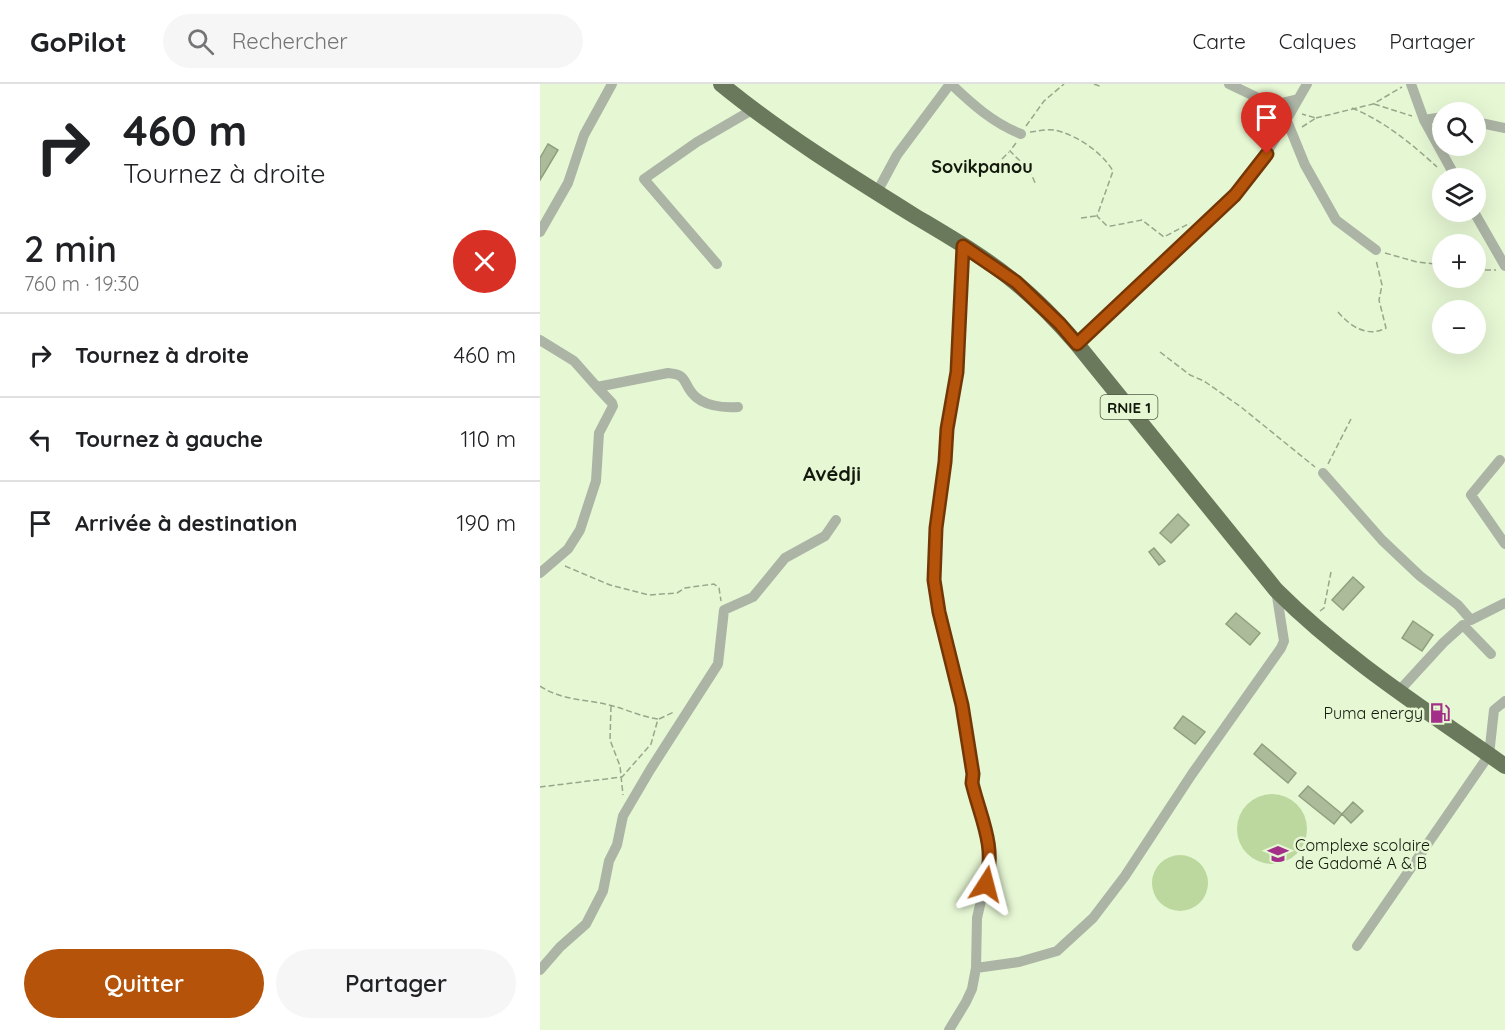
<!DOCTYPE html>
<html lang="fr">
<meta charset="utf-8">
<style>
:root{--surface:#fff;--page:#f6f6f6;--text:#202124;--muted:#757577;--line:#e0e0e0;--accent:#b45309}
body{margin:0;font-family:Quicksand,sans-serif;background:var(--page);color:var(--text);height:100vh;display:flex;flex-direction:column;font-size:22px;white-space:nowrap}
*{box-sizing:border-box;margin:0}
p{font-size:20px;color:var(--muted)}
.icon{flex:none;width:33px;height:33px;fill:none;stroke:currentColor;stroke-width:2;stroke-linecap:round;stroke-linejoin:round}
.map{position:relative;flex:1;overflow:hidden}
.panel{display:flex;flex-direction:column;background:var(--surface);width:540px}
.panel>*{flex:none}
.banner{background:#fff;color:var(--text);overflow:hidden}
.fabs{position:absolute;left:892px;top:18px;display:grid;gap:12px}
.fabs a{display:grid;place-items:center;width:54px;height:54px;border-radius:50%;background:var(--surface);box-shadow:0 6px 24px #0002;font-size:30px}
.pin{position:absolute;display:grid;place-items:center;width:51px;height:51px;color:#fff;margin:-62px -26px;border-radius:50% 50% 50% 0;rotate:-45deg;box-shadow:0 0 6px #0007}
.pin .icon{rotate:45deg}
.me{position:absolute;width:66px;margin:-33px;rotate:9deg;stroke-linejoin:round;filter:drop-shadow(0 0 4px #0008)}
.turn{display:flex;align-items:center;gap:21px;height:126px;padding:0 24px;font-size:27px}
.turn .icon{width:78px;height:78px;stroke-width:2.5}
.turn b{display:block;font-size:42px;line-height:51px}
.round{display:grid;place-items:center;flex:none;width:63px;height:63px;border-radius:32px;background:var(--page)}
.overview{display:flex;align-items:center;justify-content:space-between;height:102px;padding:0 24px}
h1{font-size:36px;font-weight:600;line-height:45px}
.action{display:flex;gap:12px;margin-top:auto;padding:12px 24px}
.action a{flex:1;height:69px;border-radius:36px;background:var(--accent);color:#fff;font-size:24px;font-weight:600;line-height:69px;text-align:center}
.action a+a{background:var(--page);color:var(--text)}
ul{padding:0;list-style:none}
li{display:flex;align-items:center;gap:18px;height:84px;padding:0 24px;border-top:2px solid var(--line)}
li div{flex:1}
li b{display:block;font-size:22px}
li em{font-style:normal}
header{display:flex;align-items:center;gap:36px;box-sizing:border-box;height:84px;padding:0 30px;background:var(--surface);border-bottom:2px solid var(--line)}
header strong{font-size:28px}
nav{display:flex;gap:33px;margin-inline-start:auto;font-size:21px}
.search{width:420px;height:54px;background:var(--page);display:flex;align-items:center;gap:15px;box-sizing:border-box;padding:0 21px;border-radius:33px;color:var(--muted);font-size:22px}
main{display:flex;flex:1;min-height:0}
.map>svg:first-child{display:block}
.green{fill:#bcd89e}
.building{fill:#acbc9b;stroke:#90a07f;stroke-width:1.5}
.lines{fill:none;stroke-linecap:round;stroke-linejoin:round}
.path{stroke:#99a68b;stroke-width:1.5;stroke-dasharray:6 3;stroke-linecap:butt}
.minor{stroke:#acb4a5;stroke-width:10}
.trunk{stroke:#6a785c;stroke-width:16}
.route-casing{stroke:#753606;stroke-width:15}
.route{stroke:#b45309;stroke-width:10}
.labels{text-anchor:middle;dominant-baseline:central;stroke-width:5;stroke-linejoin:round;paint-order:stroke}
.shield{fill:#e6f7d4;stroke:#525c48;stroke-width:1.5}
.shield-label{font-size:15px;font-weight:bold;fill:#13190c}
.poi-label{font-size:16px;fill:#13190c;stroke:#e6f7d4;text-anchor:end}
.neighbourhood-label{font-size:18px;font-weight:bold;fill:#13190c;stroke:#e6f7d4}
.quarter-label{font-size:20px;font-weight:bold;fill:#13190c;stroke:#e6f7d4}
</style>
<header>
<strong>GoPilot</strong>
<div class="search"><svg class="icon" aria-label="search" viewBox="0 0 24 24"><circle cx="10" cy="10" r="6"/><path d="M15 15l6 6"/></svg>Rechercher</div>
<nav><a>Carte</a><a>Calques</a><a>Partager</a></nav>
</header>
<main>
<section class="panel">
<div class="banner">
<div class="turn"><svg class="icon" aria-label="right" viewBox="0 0 24 24"><path d="M7 20v-9h11M14 6l5 5-5 5"/></svg><div><b>460 m</b>Tournez à droite</div></div>
</div>
<div class="overview"><div><h1>2 min</h1><p>760 m · 19:30</p></div><a class="round" style="background:#d93025;color:#fff"><svg class="icon" aria-label="close" viewBox="0 0 24 24"><path d="M6 6l12 12M18 6L6 18"/></svg></a></div>
<ul>
<li><svg class="icon" aria-label="right" viewBox="0 0 24 24"><path d="M7 20v-9h11M14 6l5 5-5 5"/></svg><div><b>Tournez à droite</b></div><em>460 m</em></li>
<li><svg class="icon" aria-label="left" viewBox="0 0 24 24"><path d="M17 20v-9H6M10 6l-5 5 5 5"/></svg><div><b>Tournez à gauche</b></div><em>110 m</em></li>
<li><svg class="icon" aria-label="arrive" viewBox="0 0 24 24"><path d="M6 21V4h12l-3 4 3 4H6"/></svg><div><b>Arrivée à destination</b></div><em>190 m</em></li>
</ul>
<div class="action"><a>Quitter</a><a>Partager</a></div>
</section>
<div class="map">
<svg width="965" height="946" viewBox="0 0 965 946">
<rect width="100%" height="100%" fill="#e6f7d4"/>
<path class="green" d="M697 745a35 35 0 1 1 70 0a35 35 0 1 1-70 0Z
M612 799a28 28 0 1 1 56 0a28 28 0 1 1-56 0Z"/>
<path class="building" d="M8 60 18 66 0 96V74Z
M638 430 649 441 631 459 620 449Z
M614 464 625 477 619 481 609 468Z
M813 493 824 503 803 526 792 516Z
M696 529 720 549 710 561 686 540Z
M873 537 893 551 882 567 862 554Z
M643 632 665 648 655 660 634 644Z
M722 660 756 689 748 699 714 670Z
M768 702 802 730 794 740 759 712Z
M813 718 823 727 811 739 802 730Z"/>
<g class="lines">
<path class="path" d="M554 0 562 3
M834 20 872 32
M812 24C844 37 872 60 897 83
M776 34 833 20 862 3
M486 42 504 17 524 0
M762 43 776 34 762 30
M490 48C498 47 506 45 514 46 535 50 562 68 573 87L557 132 566 141 571 142 602 136 624 153 650 139
M476 59 470 67 490 87 496 101
M462 75 469 68
M541 134 556 132
M845 169 877 178 903 181
M936 186H956
M798 228C810 242 827 254 846 244L839 216 842 201 836 176
M620 268 650 291 664 297 701 323 775 383
M788 380 811 335
M25 482 70 501 109 511 137 509 145 504 174 500 179 504 181 517
M780 527 784 524 791 488
M0 602C22 617 48 615 73 622 88 626 102 633 118 635L111 660 82 693 0 703
M71 622 70 656 80 682 83 711
M119 635 134 628"/>
<path class="minor" d="M411 0C432 20 453 39 481 50
M689 0 733 21 747 37 765 81 796 136 836 166
M871 0 884 36 916 94
M733 21 758 15
M884 36 903 33
M936 38 965 44
M337 108 357 71 410 0
M934 128 965 182
M0 148 28 99 44 51 72 0
M177 180 104 95 157 58 212 26
M0 256 34 277 57 303
M537 260 695 111C727 74 743 41 767 0
M960 376 931 411 965 460
M783 389 842 456 880 492 918 521 931 536 965 519
M0 489 28 465 40 446 56 397 59 349 73 322 72 319 57 303 128 289C148 291 142 297 152 309 162 322 183 324 198 323
M858 608 903 559 923 541 951 570
M817 862 949 671 954 626 965 617
M436 884 479 878 517 867 553 834 585 792 652 690 741 564 744 557 736 506
M0 886 20 863 46 840 63 807 69 777 77 761 83 732 110 686 178 580 184 526 213 513 245 474 285 452 296 436
M409 946 426 918 432 905 436 884 437 834 450 778V766L442 732 432 699 433 693 422 621 399 528 394 497 396 444 405 378 407 345 416 288 423 162"/>
<path class="trunk" d="M181 0C241 49 307 90 373 131 408 152 445 173 476 199 498 217 518 238 537 260L736 506C805 575 886 626 965 682"/>
</g>
<g class="lines">
<g class="route-casing">
<path id="route" d="M446 800C456 761 441 736 432 699L433 690 422 621 399 528 394 496 396 444 405 378 407 345 417 288 423 162 476 198 520 240 537 260 695 111 727 70"/>
</g>
<use href="#route" class="route"/>
</g>
<defs>
<g id="fuel-bare" transform="scale(1.62)"><path d="M-5.5-6h7V0h2V4h1.3V-2.5L3-4.5l.8-.8L6-3V5H2.5V1h-1V6h-7ZM-4.2-4.7v3.2H.2V-4.7Z" fill="#a32f88" stroke="#e6f7d4" stroke-width="2.5" paint-order="stroke"/></g>
<g id="school-bare" transform="scale(1.62)"><path d="M0-5L7-2L0 1L-7-2ZM-4 1L0 2.5L4 1V4Q0 6-4 4Z" fill="#a32f88" stroke="#e6f7d4" stroke-width="2.5" paint-order="stroke"/></g>
</defs>
<g fill-rule="evenodd">
<use href="#fuel-bare" x="900" y="629"/>
<use href="#school-bare" x="738" y="770"/>
</g>
<g class="labels">
<rect class="shield" x="560.5" y="311" width="57" height="24" rx="4.5"/>
<g class="shield-label">
<text x="589" y="323">RNIE 1</text>
</g>
<g class="poi-label">
<text x="883" y="629">Puma energy</text>
<text x="755" y="761" text-anchor="start">Complexe scolaire<tspan x="755" dy="18">de Gadomé A &amp; B</tspan></text>
</g>
<g class="neighbourhood-label">
<text x="442" y="82">Sovikpanou</text>
</g>
<g class="quarter-label">
<text x="292" y="389">Avédji</text>
</g>
</g>
</svg>
<div class="fabs">
<a><svg class="icon" aria-label="search" viewBox="0 0 24 24"><circle cx="10" cy="10" r="6"/><path d="M15 15l6 6"/></svg></a>
<a><svg class="icon" aria-label="layers" viewBox="0 0 24 24"><path d="M12 4l9 5-9 5-9-5zM3 14l9 5 9-5"/></svg></a>
<a>+</a>
<a>−</a>
</div>
<div class="pin" style="left:727px;top:70px;background:#d93025"><svg class="icon" aria-label="arrive" viewBox="0 0 24 24"><path d="M6 21V4h12l-3 4 3 4H6"/></svg></div>
<svg class="me" style="left:446px;top:800px" viewBox="-20 -20 40 40"><path d="M0-17L14 15 0 8-14 15z" fill="#b45309" stroke="#fff" stroke-width="4"/></svg>
</div>
</main>
